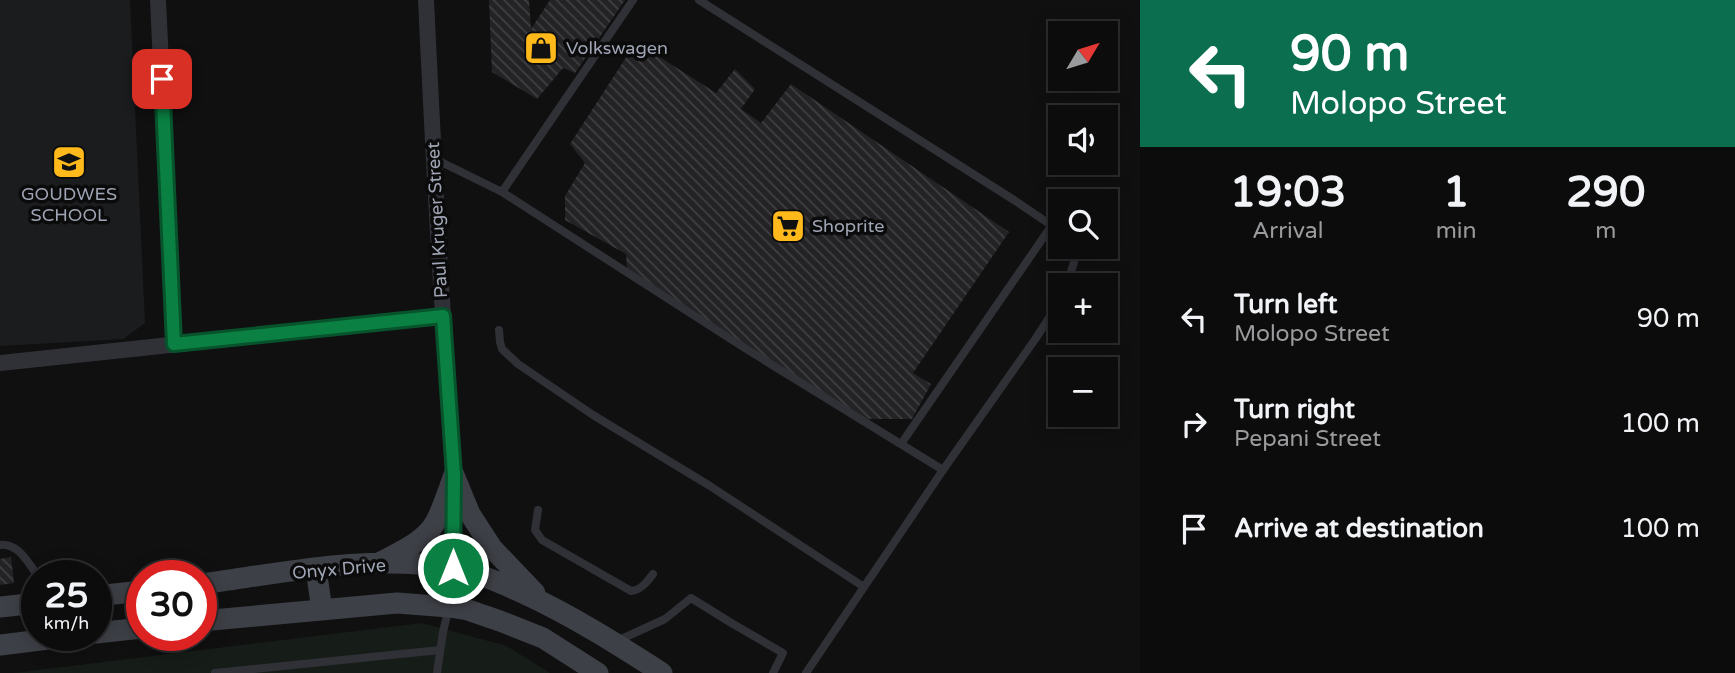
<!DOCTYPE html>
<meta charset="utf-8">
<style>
:root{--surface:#0c0c0d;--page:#1a1a1b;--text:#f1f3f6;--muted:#9a9b9d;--line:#2c2c2e}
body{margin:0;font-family:"Varela Round",sans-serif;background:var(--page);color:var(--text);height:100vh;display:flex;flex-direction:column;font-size:26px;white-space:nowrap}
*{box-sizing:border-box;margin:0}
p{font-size:23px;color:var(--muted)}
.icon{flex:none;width:38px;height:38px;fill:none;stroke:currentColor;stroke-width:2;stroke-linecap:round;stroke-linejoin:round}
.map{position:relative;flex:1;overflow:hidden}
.side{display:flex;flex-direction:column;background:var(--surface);width:595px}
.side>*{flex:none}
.top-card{background:#0b6e4f;color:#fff;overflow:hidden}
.needle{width:46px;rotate:52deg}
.buttons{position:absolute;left:1048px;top:21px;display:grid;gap:14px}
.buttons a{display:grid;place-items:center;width:70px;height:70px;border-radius:0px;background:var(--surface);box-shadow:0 4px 18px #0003,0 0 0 2px var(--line);font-size:35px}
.speed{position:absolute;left:21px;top:560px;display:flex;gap:14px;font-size:35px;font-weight:700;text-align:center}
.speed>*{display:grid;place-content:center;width:91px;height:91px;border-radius:50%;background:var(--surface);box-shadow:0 4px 18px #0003,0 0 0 2px var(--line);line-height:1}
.speed small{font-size:18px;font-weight:400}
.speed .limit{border:10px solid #d22;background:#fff;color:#111}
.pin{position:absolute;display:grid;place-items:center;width:60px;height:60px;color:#fff;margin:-30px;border-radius:14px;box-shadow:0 4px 10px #0006}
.me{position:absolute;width:77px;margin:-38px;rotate:0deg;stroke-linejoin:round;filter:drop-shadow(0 0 5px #0008)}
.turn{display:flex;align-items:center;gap:24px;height:147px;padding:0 35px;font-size:32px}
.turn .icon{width:91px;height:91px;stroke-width:2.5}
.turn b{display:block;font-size:49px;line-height:60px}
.eta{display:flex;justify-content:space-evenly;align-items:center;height:119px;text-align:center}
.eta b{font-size:42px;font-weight:700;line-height:49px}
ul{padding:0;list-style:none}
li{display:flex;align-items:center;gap:21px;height:105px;padding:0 35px}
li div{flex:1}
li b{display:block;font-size:26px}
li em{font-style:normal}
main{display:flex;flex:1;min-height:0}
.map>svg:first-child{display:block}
.built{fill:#1b1c1e}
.park{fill:#161c17}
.building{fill:url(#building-back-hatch)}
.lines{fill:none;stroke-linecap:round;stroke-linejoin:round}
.lane{stroke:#303137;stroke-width:8}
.street{stroke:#303137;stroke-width:16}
.secondary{stroke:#3e4047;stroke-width:21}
.route-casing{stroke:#07532c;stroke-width:18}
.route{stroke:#0b8043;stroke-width:12}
.labels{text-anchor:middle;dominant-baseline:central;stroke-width:7;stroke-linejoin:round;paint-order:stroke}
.poi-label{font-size:18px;fill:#9fa5b4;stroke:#0b0b0c;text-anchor:start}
.street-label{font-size:18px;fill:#9fa5b4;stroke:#0b0b0c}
</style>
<main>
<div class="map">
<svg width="1140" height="673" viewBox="0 0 1140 673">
<defs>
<pattern id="building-back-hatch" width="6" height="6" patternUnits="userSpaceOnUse" patternTransform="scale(1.75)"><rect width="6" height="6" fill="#232326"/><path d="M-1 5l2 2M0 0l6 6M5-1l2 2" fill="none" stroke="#404043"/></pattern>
</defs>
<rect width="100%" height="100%" fill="#101011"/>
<path class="built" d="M0 0H130L145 323 123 339 0 346Z"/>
<path class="park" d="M422 623 507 646 550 673H14Z"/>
<path class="building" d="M489 0H529L531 29 550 0H625L575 73 563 68 537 99 492 72Z
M636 42 716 93 735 69 755 89 741 109 761 123 791 84 1009 232 913 373 931 384 912 419H865L627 271 626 254 565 220V196L585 163 570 144Z
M11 557 14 583 0 585V559Z"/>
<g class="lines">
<path class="lane" d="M699 0 1014 200 1060 231
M435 159 502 192 743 347 943 470
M502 192 633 0
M1067 285 1074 262 1072 247
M499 330 500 342 502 349 518 364 593 415 710 486 864 587
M901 444 1052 225
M538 510 535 530 542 540 631 591C641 590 647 582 653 574
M0 545C19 543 28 563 38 576
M617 641 665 619 691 598 733 624 783 653 773 673
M215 673 440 650
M437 673 443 632 449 607
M806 673 943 470 1036 338 1060 301"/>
<path class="street" d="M158 0 174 344
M426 0C431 105 436 209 443 314 449 412 460 509 449 607
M0 363 443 316"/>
<path class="secondary" d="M454 475 470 514 492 548 535 593
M379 563C399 552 423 543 435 523 443 508 448 491 454 475
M316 569 322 610
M201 584C283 573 370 554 452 568 477 572 500 583 523 593 571 615 617 644 662 673
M96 596 142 591
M0 607 37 603
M201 621 397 603 449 607 468 610 500 621 543 638 598 673
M96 633 142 628
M0 645 81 635"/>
</g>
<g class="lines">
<g class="route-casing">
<path id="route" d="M162 79 174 344 443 316 454 475 453 568"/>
</g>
<use href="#route" class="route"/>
</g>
<defs>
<g id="shop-square" transform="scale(1.75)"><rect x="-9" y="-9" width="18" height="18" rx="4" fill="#ffb91a" stroke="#0b0b0c"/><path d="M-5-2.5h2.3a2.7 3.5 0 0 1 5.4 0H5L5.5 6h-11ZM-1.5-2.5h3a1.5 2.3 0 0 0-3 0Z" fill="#111"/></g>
<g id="school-square" transform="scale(1.75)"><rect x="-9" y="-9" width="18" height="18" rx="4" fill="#ffb91a" stroke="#0b0b0c"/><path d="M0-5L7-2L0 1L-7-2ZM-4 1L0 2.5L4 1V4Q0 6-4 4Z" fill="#111"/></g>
<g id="supermarket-square" transform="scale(1.75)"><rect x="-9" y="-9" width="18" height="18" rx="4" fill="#ffb91a" stroke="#0b0b0c"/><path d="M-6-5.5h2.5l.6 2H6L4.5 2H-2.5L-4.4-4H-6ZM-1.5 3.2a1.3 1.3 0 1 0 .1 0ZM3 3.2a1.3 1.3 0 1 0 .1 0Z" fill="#111"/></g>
</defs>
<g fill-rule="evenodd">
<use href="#shop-square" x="541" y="48"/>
<use href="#school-square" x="69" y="162"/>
<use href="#supermarket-square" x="788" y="226"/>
</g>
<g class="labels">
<g class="poi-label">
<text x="566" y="48">Volkswagen</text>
<text x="69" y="194" text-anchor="middle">GOUDWES<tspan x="69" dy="21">SCHOOL</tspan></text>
<text x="812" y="226">Shoprite</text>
</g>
<g class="street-label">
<text transform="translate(437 220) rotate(-93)">Paul Kruger Street</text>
<text transform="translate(339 569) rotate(-5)">Onyx Drive</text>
</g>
</g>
</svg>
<div class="buttons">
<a><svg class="needle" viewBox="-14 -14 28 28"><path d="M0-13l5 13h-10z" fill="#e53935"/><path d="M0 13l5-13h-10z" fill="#9a9b9d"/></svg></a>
<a><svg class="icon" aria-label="sound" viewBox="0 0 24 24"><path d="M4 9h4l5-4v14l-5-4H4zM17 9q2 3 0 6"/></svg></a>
<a><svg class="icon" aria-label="search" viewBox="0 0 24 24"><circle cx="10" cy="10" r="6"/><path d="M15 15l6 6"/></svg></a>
<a>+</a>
<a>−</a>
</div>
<div class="speed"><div>25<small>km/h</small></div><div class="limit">30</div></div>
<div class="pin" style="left:162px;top:79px;background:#d93025"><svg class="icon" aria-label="arrive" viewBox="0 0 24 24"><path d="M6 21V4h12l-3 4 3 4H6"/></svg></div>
<svg class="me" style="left:453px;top:568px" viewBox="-20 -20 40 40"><circle r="17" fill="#0b8043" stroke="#fff" stroke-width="3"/><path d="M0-11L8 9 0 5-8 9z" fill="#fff"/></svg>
</div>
<section class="side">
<div class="top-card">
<div class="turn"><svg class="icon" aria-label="left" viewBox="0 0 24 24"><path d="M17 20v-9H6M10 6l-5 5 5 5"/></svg><div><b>90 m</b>Molopo Street</div></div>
</div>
<div class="eta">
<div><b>19:03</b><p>Arrival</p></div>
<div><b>1</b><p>min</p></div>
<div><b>290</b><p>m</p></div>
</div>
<ul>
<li><svg class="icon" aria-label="left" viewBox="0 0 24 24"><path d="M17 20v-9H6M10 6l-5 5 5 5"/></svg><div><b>Turn left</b><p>Molopo Street</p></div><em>90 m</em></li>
<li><svg class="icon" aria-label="right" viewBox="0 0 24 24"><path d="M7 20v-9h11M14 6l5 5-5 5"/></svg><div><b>Turn right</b><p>Pepani Street</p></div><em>100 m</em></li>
<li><svg class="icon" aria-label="arrive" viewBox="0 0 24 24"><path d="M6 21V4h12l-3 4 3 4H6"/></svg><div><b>Arrive at destination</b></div><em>100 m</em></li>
</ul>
</section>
</main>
